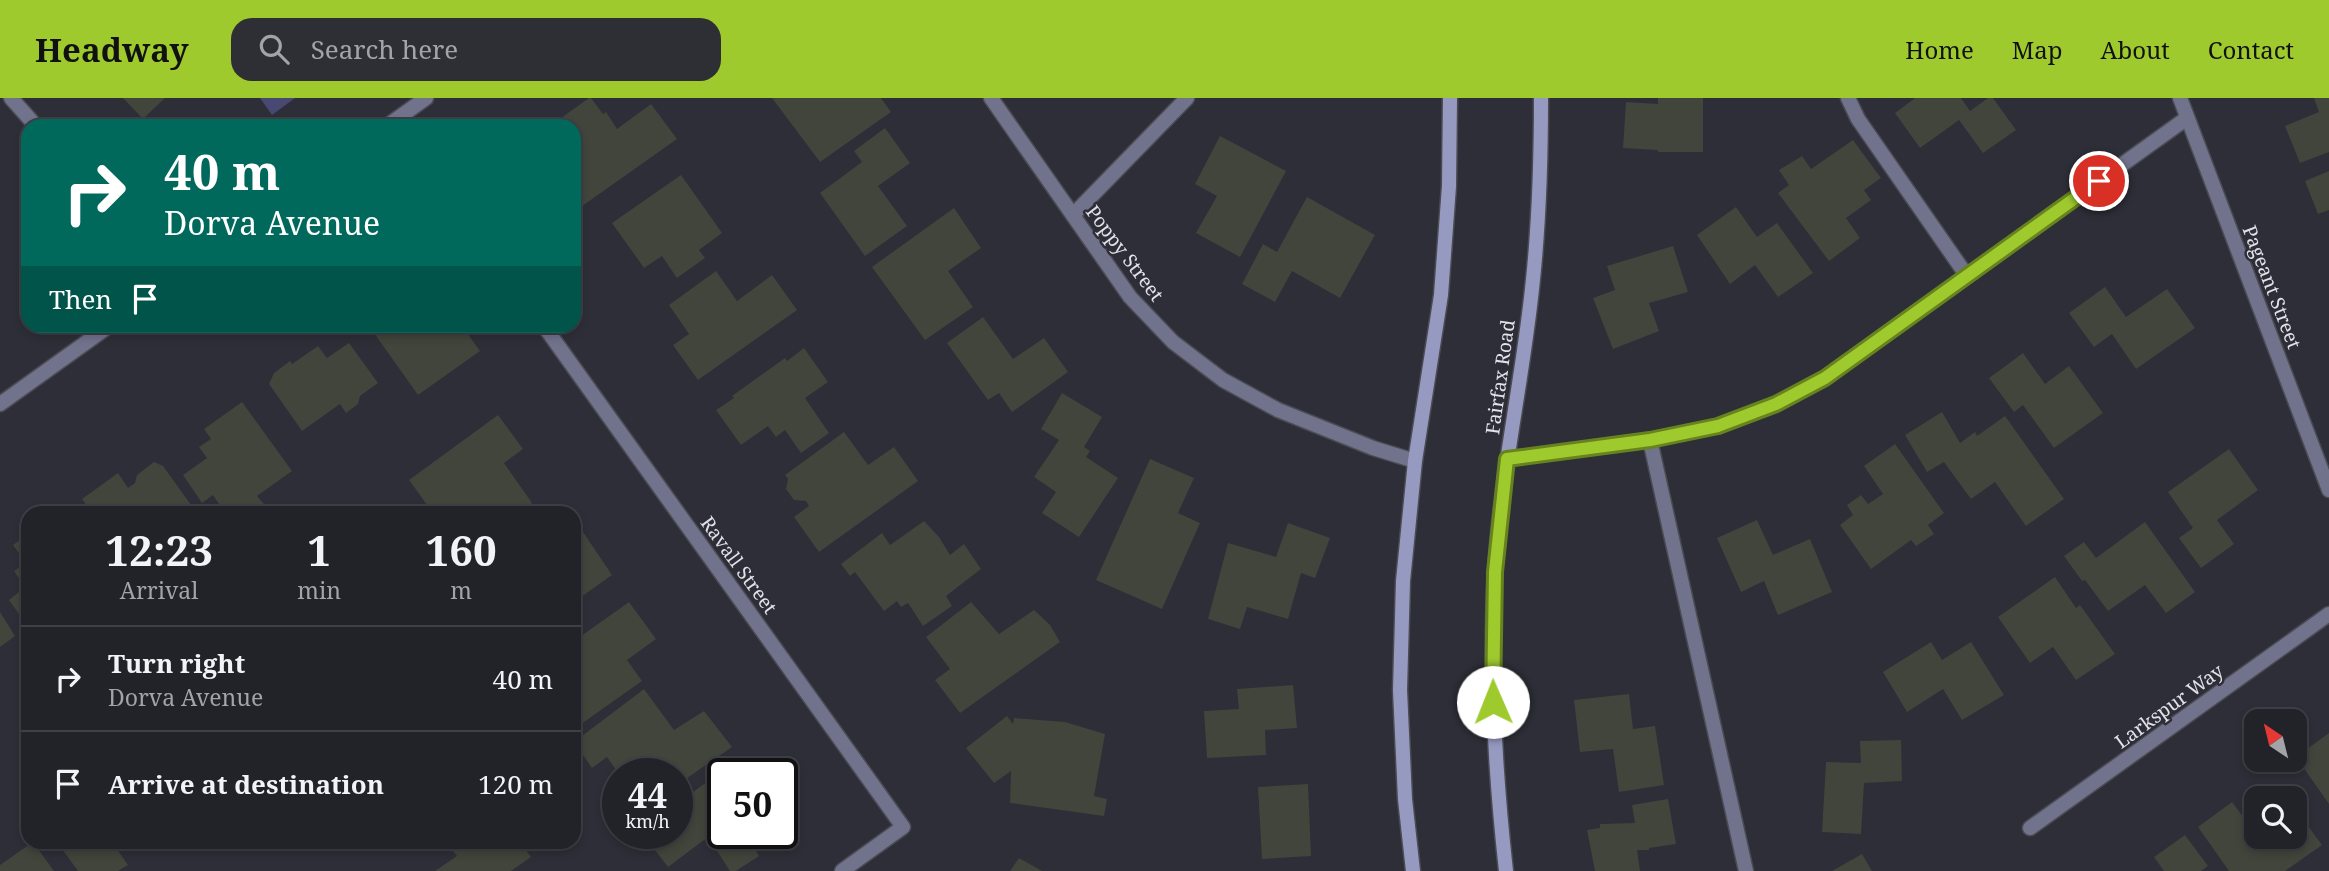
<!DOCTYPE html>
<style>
:root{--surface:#222229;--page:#2e2f35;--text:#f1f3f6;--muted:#a2a4a8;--line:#3f3f46;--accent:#9eca2e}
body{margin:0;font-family:"Noto Serif",serif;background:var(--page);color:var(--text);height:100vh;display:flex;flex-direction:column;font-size:26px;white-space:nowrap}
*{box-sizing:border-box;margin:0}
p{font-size:23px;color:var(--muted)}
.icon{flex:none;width:38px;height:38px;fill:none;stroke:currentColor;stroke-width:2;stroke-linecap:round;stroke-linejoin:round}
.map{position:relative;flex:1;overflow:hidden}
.side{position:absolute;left:21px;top:408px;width:560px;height:343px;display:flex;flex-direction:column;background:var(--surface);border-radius:21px;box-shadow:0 4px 10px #0003,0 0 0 2px var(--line)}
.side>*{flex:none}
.guide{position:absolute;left:21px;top:21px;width:560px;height:214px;border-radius:21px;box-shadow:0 4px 10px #0003,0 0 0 2px var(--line);background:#00695c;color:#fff;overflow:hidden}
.needle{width:46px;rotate:325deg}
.controls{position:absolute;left:2244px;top:611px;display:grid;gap:14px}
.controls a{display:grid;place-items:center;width:63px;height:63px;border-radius:14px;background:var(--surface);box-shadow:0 4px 10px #0003,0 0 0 2px var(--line);font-size:35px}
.speed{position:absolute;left:602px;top:660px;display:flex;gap:14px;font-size:35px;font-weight:700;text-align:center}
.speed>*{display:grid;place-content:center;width:91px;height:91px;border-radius:50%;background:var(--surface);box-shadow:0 4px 10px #0003,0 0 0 2px var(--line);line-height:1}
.speed small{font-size:18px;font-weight:400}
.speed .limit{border:4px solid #111;border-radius:10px;background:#fff;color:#111}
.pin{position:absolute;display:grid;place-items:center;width:60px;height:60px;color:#fff;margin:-30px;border:4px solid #fff;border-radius:50%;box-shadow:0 2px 7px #0007}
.me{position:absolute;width:77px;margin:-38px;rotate:359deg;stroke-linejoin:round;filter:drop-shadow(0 0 5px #0008)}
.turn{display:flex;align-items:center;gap:24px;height:147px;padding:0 28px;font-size:32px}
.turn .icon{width:91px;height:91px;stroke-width:2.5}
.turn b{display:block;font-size:49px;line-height:60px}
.then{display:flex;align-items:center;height:66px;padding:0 28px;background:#0003;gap:14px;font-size:26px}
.eta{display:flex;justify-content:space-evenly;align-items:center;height:119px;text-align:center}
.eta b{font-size:42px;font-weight:700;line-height:49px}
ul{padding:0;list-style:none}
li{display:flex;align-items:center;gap:21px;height:105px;padding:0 28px;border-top:2px solid var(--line)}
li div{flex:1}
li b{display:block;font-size:26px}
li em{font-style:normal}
header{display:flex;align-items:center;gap:42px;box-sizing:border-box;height:98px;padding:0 35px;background:var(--accent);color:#111}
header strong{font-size:33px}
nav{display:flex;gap:38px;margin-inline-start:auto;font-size:24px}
.search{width:490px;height:63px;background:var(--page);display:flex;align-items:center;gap:18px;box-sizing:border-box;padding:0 24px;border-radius:21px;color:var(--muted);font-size:26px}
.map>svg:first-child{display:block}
.green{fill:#474973}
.building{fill:#41453b}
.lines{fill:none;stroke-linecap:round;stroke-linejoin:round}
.service-casing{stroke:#4a4b53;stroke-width:17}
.minor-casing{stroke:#4a4b53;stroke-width:17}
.tertiary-casing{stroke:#4a4b53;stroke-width:17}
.secondary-casing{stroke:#4a4b53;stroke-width:17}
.service{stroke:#71738c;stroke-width:14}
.minor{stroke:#71738c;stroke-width:14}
.tertiary{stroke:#71738c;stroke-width:14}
.secondary{stroke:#969ac1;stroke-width:14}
.route-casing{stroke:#67831e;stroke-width:18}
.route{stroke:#9eca2e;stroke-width:12}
.labels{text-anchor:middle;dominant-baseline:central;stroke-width:5;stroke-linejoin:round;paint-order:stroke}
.street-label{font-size:19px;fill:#e2e3e9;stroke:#2d2e37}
</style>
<header>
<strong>Headway</strong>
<div class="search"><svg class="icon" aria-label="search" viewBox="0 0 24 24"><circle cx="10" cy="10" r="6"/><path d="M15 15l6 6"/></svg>Search here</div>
<nav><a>Home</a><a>Map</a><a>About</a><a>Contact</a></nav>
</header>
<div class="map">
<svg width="2329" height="773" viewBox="0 0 2329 773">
<rect width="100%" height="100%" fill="#2d2e37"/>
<path class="green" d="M260 0H295L272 17Z"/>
<path class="building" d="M123 0H165L143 21Z
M589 0H591L603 16 606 14 617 31 651 6 677 41 578 111 574 105V28H550Z
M772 0H881L891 14 820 64Z
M1658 0H1703V54H1658V52L1623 50 1626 4 1658 6Z
M1915 0H1961L1970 13 1988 0H1993L2016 32 1983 55 1959 22 1920 50 1895 15Z
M2314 0H2329V54L2300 65 2285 28 2319 14Z
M885 30 910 65 878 88 907 128 865 158 820 95 862 64 854 53Z
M1220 38 1286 73 1240 159 1196 135 1217 98 1195 86Z
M1853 42 1881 80 1864 92 1871 102 1846 120 1860 140 1829 163 1778 95 1789 87 1779 72 1802 58 1811 71Z
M2329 73V112L2318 116 2305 83Z
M681 77 722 135 699 152 705 160 677 180 662 158 644 170 612 125Z
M1307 99 1375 137 1340 200 1292 173 1275 204 1242 186 1263 146 1277 154Z
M1736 109 1757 139 1777 125 1813 175 1778 199 1755 167 1730 186 1697 137Z
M954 110 981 150 948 173 973 209 925 242 872 169Z
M1673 148 1688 194 1649 205 1659 233 1613 251 1593 200 1615 192 1607 168Z
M716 173 737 203 772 177 797 212 698 282 673 247 689 236 669 207Z
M2105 189 2126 219 2167 191 2195 230 2136 271 2112 236 2094 249 2069 215Z
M983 219 1013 261 1044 240 1068 274 1012 314 999 295 988 302 947 245Z
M369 228H462L480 253 418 297Z
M349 245 378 285 360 298 358 306 346 315 340 306 302 333 269 286 274 275 290 263 292 266 318 248 327 260Z
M804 250 828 284 805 300 829 335 801 355 785 332 776 339 768 328 741 347 716 312 734 300 732 298 785 260 787 263Z
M2023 255 2045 286 2069 268 2103 315 2054 350 2023 307 2014 314 1989 280Z
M1062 295 1102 319 1084 349 1090 353 1086 359 1118 380 1079 439 1042 415 1056 394 1034 379 1059 342 1041 331Z
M242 304 292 373 257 398 264 406 252 415H225L213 397 202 405 183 377 207 360 199 349 211 341 204 331Z
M1942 314 1960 345 1975 334 1977 338 2005 318 2064 401 2026 428 1995 384 1971 401 1944 364 1927 374 1905 337Z
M498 317 523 351 504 365 532 405 518 415H433L409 382Z
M844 334 868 367 894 349 918 383 819 454 794 419 809 408 806 403 794 402 786 391 788 381 785 377Z
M1895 346 1944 415 1928 427 1934 436 1916 448 1911 442 1871 471 1840 427 1853 417 1847 407 1861 397 1868 406 1883 396 1864 368Z
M2229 351 2258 392 2217 422 2234 446 2201 470 2179 440 2193 430 2168 394Z
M1150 361 1194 380 1178 415 1200 425 1162 511 1096 482Z
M154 364 163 368 194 411 197 409 201 415H92L82 401 118 375 128 390 135 385 137 377Z
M1757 422 1773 457 1810 441 1832 494 1778 517 1764 483 1741 494 1717 440Z
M924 423 939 439 950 457 964 446 981 471 946 498 952 508 923 528 908 505 901 509 897 503 884 513 855 474 850 478 841 466 882 435 890 447Z
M2145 424 2195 494 2166 515 2145 487 2108 513 2085 482 2082 483 2064 458 2084 444 2096 460Z
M1288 425 1330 440 1315 480 1301 475 1288 521 1247 509 1240 531 1208 521 1228 445 1276 459Z
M579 428 612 477 574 504V432Z
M28 436V529L9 502 25 489 14 473 26 465 13 447Z
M2055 479 2076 510 2080 507 2115 556 2076 582 2053 549 2030 565 1998 519Z
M629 504 656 541 627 562 642 583 574 631V543Z
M971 504 999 536 1034 512 1050 527 1060 544 960 615 935 582 950 571 926 539Z
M0 514 15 538 0 549Z
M1931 544 1942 562 1971 544 2004 597 1962 622 1943 591 1907 614 1883 574Z
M1293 587 1297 630 1265 632 1266 657 1207 660 1204 613 1239 611 1237 591Z
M644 591 674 632 704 613 732 649 677 687V676H619L607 659 592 670 574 644Z
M1629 596 1633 631 1655 628 1664 687 1619 694 1613 651 1580 654 1574 602Z
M1007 618 1013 626 1014 620 1065 624 1105 636 1094 698 1107 701 1104 718 1010 705 1011 673 994 685 966 650Z
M2329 635V706L2296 659Z
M1901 642 1902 683 1864 685 1861 736 1822 734 1826 664 1861 665 1860 643Z
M739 660 754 676H723V735H759L763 741 753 748 759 758 736 773H730L708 739 668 769 642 735H677V706Z
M1308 686 1311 758 1262 761 1258 689Z
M1668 701 1676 746 1649 750V752H1637L1640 773H1595L1587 732 1600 730V726L1635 725 1632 707Z
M2232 704 2247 724 2256 718V738H2294V709L2322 747 2285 773H2229L2198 729Z
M2185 737 2208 768 2201 773H2164L2154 759Z
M33 744 54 773H0V767Z
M57 744H125L117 751 128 767 118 773H78Z
M446 744H520L531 759 511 773H435L457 758Z
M1862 756 1872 773H1832Z
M1019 760 1042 773H1010Z"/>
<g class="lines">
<g class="service-casing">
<path id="service" d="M1848 0 1858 21 1967 178
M1073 117 1187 0
M1650 342 1746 773"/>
</g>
<g class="minor-casing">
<path id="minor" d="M11 0 36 28
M991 0 1130 199 1173 244 1223 282 1278 312 1373 350 1415 363
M2180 0 2329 392
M544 228 903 729 842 773
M1507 361 1650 342 1718 328 1777 306 1825 280 2187 20
M2030 730 2329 516"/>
</g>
<g class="tertiary-casing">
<path id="tertiary" d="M387 28 426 0
M0 306 109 228"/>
</g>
<g class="secondary-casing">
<path id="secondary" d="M1413 773 1405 701 1400 592 1403 483 1415 363 1441 197 1449 88 1450 0
M1506 773C1495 674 1489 575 1495 476 1500 380 1522 286 1532 191 1539 128 1541 64 1541 0"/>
</g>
<use href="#service" class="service"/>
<use href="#minor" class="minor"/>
<use href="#tertiary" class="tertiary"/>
<use href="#secondary" class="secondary"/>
</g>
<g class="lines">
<g class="route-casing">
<path id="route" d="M1493 604 1495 474 1507 361 1650 342 1718 328 1776 306 1825 280 2099 83"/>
</g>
<use href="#route" class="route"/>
</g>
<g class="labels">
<g class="street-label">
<text transform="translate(1125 155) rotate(53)">Poppy Street</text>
<text transform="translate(2272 189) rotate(69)">Pageant Street</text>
<text transform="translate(1500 279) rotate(-82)">Fairfax Road</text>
<text transform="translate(739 467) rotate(54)">Ravall Street</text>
<text transform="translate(2169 608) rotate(-36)">Larkspur Way</text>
</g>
</g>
</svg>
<div class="controls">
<a><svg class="needle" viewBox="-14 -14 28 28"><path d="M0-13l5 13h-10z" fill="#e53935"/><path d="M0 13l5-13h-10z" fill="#a2a4a8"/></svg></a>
<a><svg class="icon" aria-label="search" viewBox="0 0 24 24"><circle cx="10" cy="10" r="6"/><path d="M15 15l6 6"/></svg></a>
</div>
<div class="speed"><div>44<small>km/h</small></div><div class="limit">50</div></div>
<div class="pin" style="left:2099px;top:83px;background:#d93025"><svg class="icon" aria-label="arrive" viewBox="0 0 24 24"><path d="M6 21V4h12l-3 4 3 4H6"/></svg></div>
<svg class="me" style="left:1493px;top:604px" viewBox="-20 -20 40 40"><circle r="19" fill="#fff"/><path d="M0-13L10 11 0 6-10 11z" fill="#9eca2e"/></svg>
<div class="guide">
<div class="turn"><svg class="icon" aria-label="right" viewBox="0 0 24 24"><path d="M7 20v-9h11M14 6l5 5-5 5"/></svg><div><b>40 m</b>Dorva Avenue</div></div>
<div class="then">Then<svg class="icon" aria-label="arrive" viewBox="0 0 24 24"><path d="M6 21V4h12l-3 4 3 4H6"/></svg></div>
</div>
<section class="side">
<div class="eta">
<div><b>12:23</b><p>Arrival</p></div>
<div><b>1</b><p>min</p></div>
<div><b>160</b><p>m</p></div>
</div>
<ul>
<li><svg class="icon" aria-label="right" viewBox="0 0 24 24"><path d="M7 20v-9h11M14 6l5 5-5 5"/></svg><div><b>Turn right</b><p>Dorva Avenue</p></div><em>40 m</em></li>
<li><svg class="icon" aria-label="arrive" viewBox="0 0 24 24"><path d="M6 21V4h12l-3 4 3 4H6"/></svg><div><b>Arrive at destination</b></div><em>120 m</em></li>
</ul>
</section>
</div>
